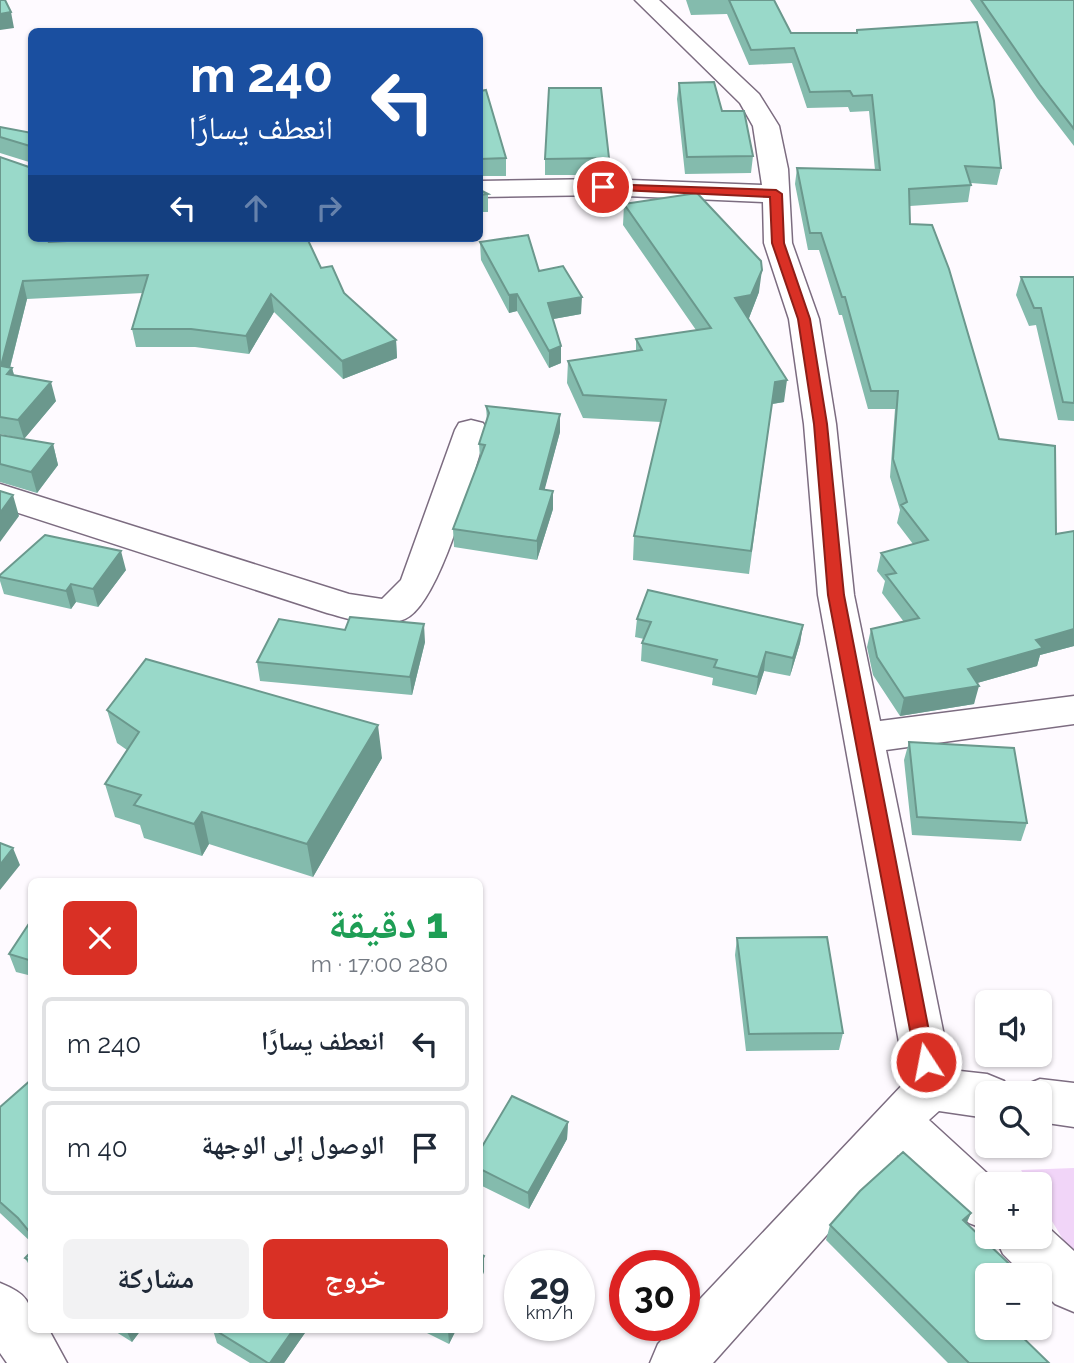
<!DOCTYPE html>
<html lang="ar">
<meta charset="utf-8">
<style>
:root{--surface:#fff;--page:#f2f2f3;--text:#1f2937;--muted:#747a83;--line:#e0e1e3;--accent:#d93025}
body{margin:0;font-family:Raleway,"Noto Naskh Arabic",sans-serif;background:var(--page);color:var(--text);direction:rtl;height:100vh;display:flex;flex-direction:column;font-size:26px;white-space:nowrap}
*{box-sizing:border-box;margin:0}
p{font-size:23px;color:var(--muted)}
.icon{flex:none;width:38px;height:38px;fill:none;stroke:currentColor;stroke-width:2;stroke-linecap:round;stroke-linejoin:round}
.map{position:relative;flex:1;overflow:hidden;direction:ltr}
.sheet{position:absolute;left:28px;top:878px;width:455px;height:455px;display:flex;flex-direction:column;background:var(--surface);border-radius:10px;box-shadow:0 2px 5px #0004;direction:rtl}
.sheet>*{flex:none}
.top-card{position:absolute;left:28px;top:28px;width:455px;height:214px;border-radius:10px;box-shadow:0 2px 5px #0004;direction:rtl;background:#1a4fa0;color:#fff;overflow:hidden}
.tools{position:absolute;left:975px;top:990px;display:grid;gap:14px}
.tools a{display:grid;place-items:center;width:77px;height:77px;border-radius:10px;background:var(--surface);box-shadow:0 2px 5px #0004;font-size:35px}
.speed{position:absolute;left:504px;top:1250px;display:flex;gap:14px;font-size:35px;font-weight:700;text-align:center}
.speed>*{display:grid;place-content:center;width:91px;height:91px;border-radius:50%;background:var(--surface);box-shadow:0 2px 5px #0004;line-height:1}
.speed small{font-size:18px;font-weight:400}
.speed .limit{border:10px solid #d22;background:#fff;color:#111}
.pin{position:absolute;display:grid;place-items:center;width:60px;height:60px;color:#fff;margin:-30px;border:4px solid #fff;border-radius:50%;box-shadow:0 2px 7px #0007}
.me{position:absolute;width:77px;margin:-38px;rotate:349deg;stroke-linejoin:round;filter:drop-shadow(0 0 5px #0008)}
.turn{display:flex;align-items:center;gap:24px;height:147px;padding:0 35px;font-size:32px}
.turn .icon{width:91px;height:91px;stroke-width:2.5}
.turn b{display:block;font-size:49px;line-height:60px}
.lanes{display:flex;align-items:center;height:66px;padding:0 35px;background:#0003;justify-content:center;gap:35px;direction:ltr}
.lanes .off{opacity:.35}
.round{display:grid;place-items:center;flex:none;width:74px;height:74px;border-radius:10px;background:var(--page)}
.head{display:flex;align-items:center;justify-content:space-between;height:119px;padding:0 35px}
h1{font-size:42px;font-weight:800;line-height:52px;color:#1e9e55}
.button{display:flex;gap:14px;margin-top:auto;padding:14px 35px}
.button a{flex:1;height:80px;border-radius:10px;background:var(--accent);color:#fff;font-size:28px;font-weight:800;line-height:80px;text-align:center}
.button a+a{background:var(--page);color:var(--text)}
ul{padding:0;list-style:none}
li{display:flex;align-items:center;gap:21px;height:94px;margin:0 14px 10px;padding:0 21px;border:4px solid var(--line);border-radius:10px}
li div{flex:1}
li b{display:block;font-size:26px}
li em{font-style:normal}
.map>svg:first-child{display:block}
.green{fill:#f1d5f8}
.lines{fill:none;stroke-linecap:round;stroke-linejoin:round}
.minor-casing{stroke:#7c6c80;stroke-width:3}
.minor{fill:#fff;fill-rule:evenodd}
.wall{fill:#84bbad}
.shaded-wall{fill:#6b988d}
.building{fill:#99d9c9;stroke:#6b988d;stroke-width:2}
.route{fill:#d93025;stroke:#8d1f18;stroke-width:2}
</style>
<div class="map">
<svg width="1074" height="1363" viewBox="0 0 1074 1363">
<rect width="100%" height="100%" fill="#fefaff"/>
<path class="green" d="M1074 1168V1258L1040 1201V1185H1030L1021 1170Z"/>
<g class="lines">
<g class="minor-casing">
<path id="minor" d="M635 0H659L759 94 779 126 788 169 792 243 819 319 836 424 854 595 880 721 1074 696V724L886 750 951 1070 987 1074 1004 1081 1010 1094H987V1118L939 1111 929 1120 1000 1185H987V1230L969 1223 898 1155 713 1363H650L658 1344 676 1325H684V1316L906 1081 818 595 804 424 789 319 764 243 763 202 603 195 480 197V181L603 179 762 185 753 126 740 103Z
M471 420 483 423 487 430C474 470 441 603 405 619 379 630 353 620 327 613L0 507V484L349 594 382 599 401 580 455 430 459 423Z
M1040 1079 1074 1083V1127L1040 1122V1094H1019L1023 1086Z
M1040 1220 1074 1251V1312L1055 1304 1040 1289V1276H1025L1003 1254 995 1237H1040Z
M0 1283C27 1294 32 1301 32 1330H49L67 1363H7L0 1353Z"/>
</g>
<use href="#minor" class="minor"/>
</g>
<path class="wall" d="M686 0H774L791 33H856L857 30 1001 168 997 185 971 183 968 202 910 206V224L999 439 1056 534 1074 531V646L1040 655 1037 666 977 683 974 704 900 716 873 675 867 647 871 629 904 622 882 593 885 581 877 571 881 553 913 544 897 523 900 510 890 477 895 409H868L842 315H839L819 250H808L795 184 797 168 875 170 869 111 850 112 848 107 807 108 792 63 749 65 727 14 691 15Z
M970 0H1074V146L1037 98Z
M679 83 722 111 753 156 751 173 685 174 677 99Z
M480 91 506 158V176H480Z
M0 127 32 133V238H58L57 242 321 268 344 293 396 340 397 358 343 379 274 312 249 354 195 347H136L132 329 143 293 27 299 10 368H12L14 375 56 401 24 439 0 434V157L29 167V162L0 153Z
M609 158 608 175H545V159Z
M480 190 488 194V212H480Z
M624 204 759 292 749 318H747L784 402 772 404 749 574 633 560 634 536 661 422 583 418 567 383 568 361 636 351V339L696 330 623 225Z
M480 242 539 271 581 314 553 319 561 363 549 368 517 311 509 313 481 260Z
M1021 277H1074V421L1058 420 1036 325 1029 326 1016 295Z
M486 406 560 414V432L544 490 553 491V509L537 560 454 547 453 529 480 459 479 444 487 421Z
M0 435 53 444 58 465 37 493 0 482Z
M126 570 98 607 76 602 71 609 4 594 0 581V575Z
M637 619 803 625 800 643 790 676 764 671 756 695 712 685 713 678 641 661 642 643 644 639 635 637Z
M345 630 425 642 412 695 260 681 257 662Z
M107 710 382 758 313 877 209 844 202 856 144 838 140 825 115 817 105 784 127 750 117 743Z
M909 742 1027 823 1021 841 912 835 904 760Z
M32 919V976L16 972 9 954Z
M737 938 843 1033 839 1050 746 1051 735 955Z
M32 1079V1243L0 1213V1107Z
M568 1122 567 1139 529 1209 480 1185V1150Z
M971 1213 966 1223 987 1328 1049 1363H948L826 1240 830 1225Z
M32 1251V1270L25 1258Z
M113 1330H141L132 1342Z
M213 1330H307L284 1363H250L217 1343Z
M421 1330H456L449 1344Z"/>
<path class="shaded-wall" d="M11 12 14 28 0 30V14Z
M50 238H58L53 260 49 242Z
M762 270 759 292 749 318 733 321 735 298Z
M23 281 27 299 9 371 12 368 17 386 1 366Z
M271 294 274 312 249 354 246 336Z
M517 294V311L509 313V295Z
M582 297 581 314 548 320V303Z
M396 340 397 358 343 379 342 361Z
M561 346V363L549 368V351Z
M787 380 784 402 772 404 749 574 775 382Z
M51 382 56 401 24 439 18 420Z
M560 414V432L540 507V489Z
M53 444 58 465 37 493 31 472Z
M553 491V509L537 560V541Z
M13 495 19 516 0 542V513Z
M121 551 126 570 98 607 93 589Z
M71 584 76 602 71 609 66 591Z
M424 624 425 642 412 695 410 677Z
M803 625 800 643 790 676 793 658Z
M1074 629V646L1040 655 1037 666 963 687 968 669 1036 640Z
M766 652 764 671 756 695 758 677Z
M979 686 974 704 900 716 904 698Z
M378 725 382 758 313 877 307 844Z
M202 812 209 844 202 856 194 824Z
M13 848 20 865 0 890V865Z
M568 1122 567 1139 529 1209 528 1193Z
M971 1213 964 1229 963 1220Z
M484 1256V1272L480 1282V1264Z
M126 1330H141L132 1342Z
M293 1330H307L284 1363H270Z
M448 1330H456L449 1344Z"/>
<path class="building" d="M0 0H5L11 12 0 14Z
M729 0H774L791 33H857V30L977 22 994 101 1001 168 965 166 971 185 909 189 910 224 932 225 949 269 999 439 1055 446 1056 534 1074 531V629L1036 640 1043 648 968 669 979 686 904 698 877 657 871 629 919 618 886 575 896 573 881 553 928 540 901 505 907 502 893 459 898 391H871L845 297H842L821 233H810L797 168 880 170 872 95 853 96 850 91 810 92 794 48 751 50Z
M981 0H1074V129L1040 85Z
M714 82 722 111H744L753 156 687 157 679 83Z
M549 88H601L609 158 545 159Z
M486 90 506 158 480 159V91Z
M0 127 32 133V238H50L49 242 126 238H307L321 268 332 266 344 293 396 340 342 361 271 294 246 336 191 329H132L148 275 23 281 1 366 12 368 7 374 51 382 18 420 0 417V157L29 167 30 146 0 137Z
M480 190 488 194 480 195Z
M697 193 761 261 762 270 751 295 735 298 787 380 775 382 751 551 634 536 666 400 583 395 568 361 642 350 636 339 711 328 624 204Z
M528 235 539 271 563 266 582 297 548 303 561 346 549 351 517 294 509 295 480 242Z
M1021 277H1074V403L1063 402 1041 308H1034Z
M486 406 560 414 540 489 553 491 537 541 453 529 485 445 479 444 489 413Z
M0 435 53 444 31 472 0 464Z
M0 491 13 495 0 513Z
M45 535 121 551 93 589 71 584 66 591 0 577V575Z
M648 590 803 625 793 658 766 652 758 677 714 667 717 660 642 643 651 622 637 619Z
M350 617 424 624 410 677 257 662 279 619 345 630Z
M146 659 378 725 307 844 202 812 194 824 134 805 141 795 105 784 139 732 107 710Z
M909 742 1014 748 1027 823 917 817Z
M0 843 13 848 0 865Z
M32 919V961L9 954Z
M827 937 843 1033 749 1034 737 938Z
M32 1079V1235L18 1218 0 1202V1107Z
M512 1096 568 1122 528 1193 480 1169V1150Z
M903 1152 971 1213 963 1220 1022 1276H987V1328H1013L1049 1363H969L830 1225 860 1191Z
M32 1251V1262L25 1258Z
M480 1254 484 1256 480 1264Z
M215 1330H293L270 1363H268Z"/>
<path class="route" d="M603 184 776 190 782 194 784 243 810 319 827 424 844 595 935 1062 932 1069 926 1071 919 1069 916 1062 828 595 814 424 798 319 772 243 770 197 599 189V185Z"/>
</svg>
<div class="tools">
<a><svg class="icon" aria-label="sound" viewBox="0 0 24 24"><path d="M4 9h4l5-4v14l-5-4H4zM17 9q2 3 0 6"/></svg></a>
<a><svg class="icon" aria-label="search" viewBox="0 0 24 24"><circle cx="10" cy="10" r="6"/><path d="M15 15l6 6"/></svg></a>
<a>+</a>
<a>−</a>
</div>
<div class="speed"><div>29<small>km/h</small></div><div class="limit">30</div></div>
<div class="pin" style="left:603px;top:187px;background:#d93025"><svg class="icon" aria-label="arrive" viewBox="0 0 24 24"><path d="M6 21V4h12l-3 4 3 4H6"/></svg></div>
<svg class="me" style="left:926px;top:1062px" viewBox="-20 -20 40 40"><circle r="17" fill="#d93025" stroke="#fff" stroke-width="3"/><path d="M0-11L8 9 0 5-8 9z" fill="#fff"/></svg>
<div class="top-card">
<div class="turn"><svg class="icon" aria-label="left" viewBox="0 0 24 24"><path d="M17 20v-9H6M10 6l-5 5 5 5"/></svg><div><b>240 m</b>انعطف يسارًا</div></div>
<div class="lanes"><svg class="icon" aria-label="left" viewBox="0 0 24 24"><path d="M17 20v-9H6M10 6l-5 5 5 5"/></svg><svg class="icon off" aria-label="ahead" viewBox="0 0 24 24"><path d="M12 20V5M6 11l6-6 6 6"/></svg><svg class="icon off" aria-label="right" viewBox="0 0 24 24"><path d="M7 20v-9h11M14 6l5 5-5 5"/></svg></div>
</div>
<section class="sheet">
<div class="head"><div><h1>1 دقيقة</h1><p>280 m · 17:00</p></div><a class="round" style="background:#d93025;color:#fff"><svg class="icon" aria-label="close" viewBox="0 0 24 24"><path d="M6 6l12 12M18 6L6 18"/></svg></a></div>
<ul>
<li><svg class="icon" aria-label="left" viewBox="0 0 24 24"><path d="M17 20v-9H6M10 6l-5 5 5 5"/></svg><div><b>انعطف يسارًا</b></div><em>240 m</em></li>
<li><svg class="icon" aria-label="arrive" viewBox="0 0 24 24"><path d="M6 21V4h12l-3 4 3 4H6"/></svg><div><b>الوصول إلى الوجهة</b></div><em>40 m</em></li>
</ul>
<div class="button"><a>خروج</a><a>مشاركة</a></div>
</section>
</div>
